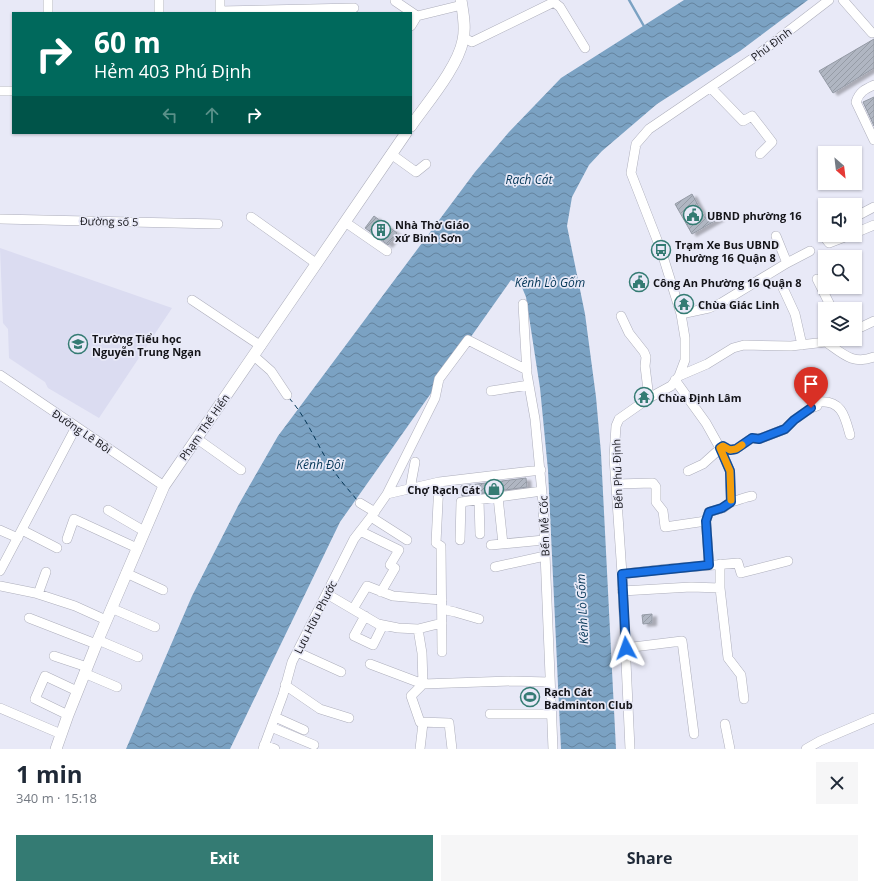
<!DOCTYPE html>
<meta charset="utf-8">
<style>
:root{--surface:#fff;--page:#f6f6f7;--text:#1f2937;--muted:#747a83;--accent:#347b73}
body{margin:0;font-family:"Open Sans",sans-serif;background:var(--page);color:var(--text);height:100vh;display:flex;flex-direction:column;font-size:15px;white-space:nowrap}
*{box-sizing:border-box;margin:0}
p{font-size:13px;color:var(--muted)}
.icon{flex:none;width:22px;height:22px;fill:none;stroke:currentColor;stroke-width:2;stroke-linecap:round;stroke-linejoin:round}
.map{position:relative;height:749px;overflow:hidden}
.side{display:flex;flex-direction:column;background:var(--surface);flex:1}
.side>*{flex:none}
.top-card{position:absolute;left:12px;top:12px;width:400px;height:122px;border-radius:0px;box-shadow:0 1px 3px #0004;background:#00695c;color:#fff;overflow:hidden}
.needle{width:26px;rotate:152deg}
.tools{position:absolute;left:818px;top:146px;display:grid;gap:8px}
.tools a{display:grid;place-items:center;width:44px;height:44px;border-radius:0px;background:var(--surface);box-shadow:0 1px 3px #0004;font-size:20px}
.pin{position:absolute;display:grid;place-items:center;width:34px;height:34px;color:#fff;margin:-41px -17px;border-radius:50% 50% 50% 0;rotate:-45deg;box-shadow:0 0 4px #0007}
.pin .icon{rotate:45deg}
.me{position:absolute;width:44px;margin:-22px;rotate:356deg;stroke-linejoin:round;filter:drop-shadow(0 0 3px #0008)}
.turn{display:flex;align-items:center;gap:14px;height:84px;padding:0 16px;font-size:18px}
.turn .icon{width:52px;height:52px;stroke-width:2.5}
.turn b{display:block;font-size:28px;line-height:34px}
.lanes{display:flex;align-items:center;height:38px;padding:0 16px;background:#0003;justify-content:center;gap:20px;direction:ltr}
.lanes .off{opacity:.35}
.round{display:grid;place-items:center;flex:none;width:42px;height:42px;border-radius:0px;background:var(--page)}
.headline{display:flex;align-items:center;justify-content:space-between;height:68px;padding:0 16px}
h1{font-size:24px;font-weight:700;line-height:30px}
.cta{display:flex;gap:8px;margin-top:auto;padding:8px 16px}
.cta a{flex:1;height:46px;border-radius:0px;background:var(--accent);color:#fff;font-size:16px;font-weight:700;line-height:46px;text-align:center}
.cta a+a{background:var(--page);color:var(--text)}
.map>svg:first-child{display:block}
.built{fill:#dbdcf1}
.water{fill:url(#water-waves)}
.lines{fill:none;stroke-linecap:round;stroke-linejoin:round}
.stream{stroke:#7ba2c3;stroke-width:2.5}
.ferry{stroke:#033556;stroke-width:1;stroke-dasharray:5 4;stroke-linecap:butt}
.building{fill:url(#building-hatch);stroke:#949aa5;filter:url(#shadow)}
.minor-casing{stroke:#adaebb;stroke-width:10}
.major-casing{stroke:#adaebb;stroke-width:12}
.minor{stroke:#fff;stroke-width:9}
.major{stroke:#fff;stroke-width:11}
.route-casing{stroke:#114b97;stroke-width:10}
.route{stroke:#1a73e8;stroke-width:7}
.slow{stroke:#f59e0b;stroke-width:7}
.labels{text-anchor:middle;dominant-baseline:central;stroke-width:3.5;stroke-linejoin:round;paint-order:stroke}
.street-label{font-size:11px;fill:#141419;stroke:#e8e9f7}
.poi-label{font-size:11px;font-weight:bold;fill:#141419;stroke:#e8e9f7;text-anchor:start}
.water-label{font-size:12px;font-style:italic;fill:#033556;stroke:#e8e9f7}
</style>
<div class="map">
<svg width="874" height="749" viewBox="0 0 874 749">
<defs>
<pattern id="water-waves" width="16" height="10" patternUnits="userSpaceOnUse"><rect width="16" height="10" fill="#7ba2c3"/><path d="M0 5q4-4 8 0t8 0" fill="none" stroke="#64839e"/></pattern>
<pattern id="building-hatch" width="6" height="6" patternUnits="userSpaceOnUse"><rect width="6" height="6" fill="#b0b6c2"/><path d="M-1 1l2-2M0 6l6-6M5 7l2-2" fill="none" stroke="#969ca6"/></pattern>
<filter id="shadow"><feDropShadow dx="4.5" dy="2.5" stdDeviation="1" flood-color="#0004"/></filter>
</defs>
<rect width="100%" height="100%" fill="#e8e9f7"/>
<path class="built" d="M0 248 172 308 99 418 48 388 45 382 9 358 8 329 3 323Z"/>
<path class="water" d="M684 0H808L740 51 657 104 602 151 589 165 572 197 567 226 585 314 596 397 601 453 616 749H561L548 470 540 388 526 297 521 285 511 280 340 522 230 749H126L192 596 239 504 278 436 475 172 509 132 561 78Z"/>
<g class="lines">
<path class="stream" d="M629 0 645 28"/>
<path class="ferry" d="M289 398C307 418 316 443 330 465 337 477 348 489 357 500"/>
</g>
<path class="building" d="M874 39V68L833 93 819 71Z
M874 97V126L863 102Z
M692 194 705 218 716 212 720 218 692 234 675 204Z
M374 216 397 233 388 245 365 228Z
M526 478 527 487 462 496 461 486Z
M652 614V623L643 624 642 615Z"/>
<g class="lines">
<g class="minor-casing">
<path id="minor" d="M48 0V13
M159 0V13
M220 0V13
M395 0V1L417 16
M843 0 872 33
M220 11 354 8
M411 26 417 16 462 5
M464 38 472 42 552 3H555L560 7 585 48
M874 85C865 89 859 92 856 102L874 140
M711 88 743 121 752 116 772 142 760 154
M0 91H13
M391 154 416 172 426 164
M251 217 317 264
M855 217 874 207
M0 219 218 224
M345 222 387 251
M855 233 874 225
M825 235V238L829 243 850 235
M787 263 810 251
M817 279 832 309
M783 288 795 314 802 345
M192 300 261 346
M523 304 527 374 535 419 543 504 553 749
M681 314 709 308 721 303 787 263 776 236
M621 316 629 333 644 352 646 357 645 366 649 398
M855 330 874 321
M826 342C843 354 853 365 874 357
M254 356 271 371 287 395
M0 375 164 486
M679 376 707 364 733 348 744 345 791 346 826 342 834 339
M675 380 706 423 720 448 730 471 731 502 723 508 709 512 706 521 709 565
M491 391 529 385
M196 438 241 470
M688 471 703 464 723 446 730 450 736 449 752 438 759 439 785 429 794 420 811 408 817 406 819 402C842 400 845 417 850 435
M439 482 436 543 441 546 442 652
M616 484 653 483 656 487V502L663 511 665 527 706 521
M410 489 415 462
M387 494 439 482 541 470
M498 497 503 544
M479 500 480 534
M731 502C739 500 745 497 752 496
M360 503 375 512
M108 510 144 531
M371 517 407 540
M0 530 18 538
M22 530 57 548
M360 531 399 550 390 565 395 568 381 592
M67 539 74 519 137 548
M460 540 461 502 542 491
M491 545 544 540
M495 567 545 556
M0 571 76 427
M126 573 163 590
M622 574 666 569 738 563 741 573 788 561
M0 586 35 593 75 606 106 620
M720 588V564
M622 591 691 587 720 588 728 658 741 675 744 699
M38 594 46 572
M327 594 378 624 398 628 418 629 442 623
M111 608 155 627
M353 609 367 586 393 596 442 600
M442 609 455 612 479 619
M365 616 354 636 373 645 383 625
M29 618 96 644
M418 629 422 653 423 684 411 696 420 722 449 723 452 749
M98 640 138 657
M625 648 682 641 694 734
M297 652 341 672
M54 656 87 667
M370 664 423 684 512 681 549 682
M84 673 117 687
M285 685 320 709 349 718
M0 708 61 734
M490 714H551
M68 715 35 699 45 676 77 691
M275 717 304 730
M725 724 730 749
M271 727 314 745
M264 745 275 749
M263 749 283 695 292 662 354 539 371 517 387 494 435 398 439 379 468 340 527 370
M420 749 423 723
M630 749 622 574 614 457 616 426 619 419 649 398 671 386 679 376 685 360V338L681 314 661 250 631 173 636 144 649 129 752 59 829 0
M806 749 820 741 874 718"/>
</g>
<g class="major-casing">
<path id="major" d="M411 126C427 103 458 67 463 40 466 27 463 13 461 0
M56 749 68 715 98 640 164 486 406 133"/>
</g>
<use href="#minor" class="minor"/>
<use href="#major" class="major"/>
</g>
<g class="lines">
<g class="route-casing">
<path id="route" d="M626 648 622 574 709 565 706 521 709 512 722 508 731 502 730 471 720 448 723 446 730 450 736 449 752 438 759 439 785 429 794 420 811 408"/>
</g>
<use href="#route" class="route"/>
<path class="slow" d="M731 500 730 471 720 448 723 446 730 450 736 449 742 445"/>
</g>
<defs>
<g id="civic-ring" transform="scale(1)"><circle r="9.5" fill="#e8e9f7" stroke="#347b73" stroke-width="1.5"/><path d="M-.6-6.5H3V-4.5H.6V-3L4-1V1h2V6H-6V1h2V-1L-.6-3ZM-1.2 2.5V6h2.4V2.5Z" fill="#347b73"/></g>
<g id="building-ring" transform="scale(1)"><circle r="9.5" fill="#e8e9f7" stroke="#347b73" stroke-width="1.5"/><path d="M-4-6H4V6H1V3H-1V6H-4ZM-2.5-4.3h1.7v1.8h-1.7ZM.8-4.3h1.7v1.8H.8ZM-2.5-1h1.7V.8h-1.7ZM.8-1h1.7V.8H.8Z" fill="#347b73"/></g>
<g id="bus-ring" transform="scale(1)"><circle r="9.5" fill="#e8e9f7" stroke="#347b73" stroke-width="1.5"/><path d="M-5-6H5V4H4V6H2V4H-2V6H-4V4H-5ZM-3.5-4V0h7V-4ZM-3.5 1.2v1.5H-2V1.2ZM2 1.2v1.5H3.5V1.2Z" fill="#347b73"/></g>
<g id="temple-ring" transform="scale(1)"><circle r="9.5" fill="#e8e9f7" stroke="#347b73" stroke-width="1.5"/><path d="M0-6L5-2H3V0L6.5 2.5H4V6H1.5V3h-3V6H-4V2.5H-6.5L-3 0V-2H-5Z" fill="#347b73"/></g>
<g id="school-ring" transform="scale(1)"><circle r="9.5" fill="#e8e9f7" stroke="#347b73" stroke-width="1.5"/><path d="M0-5L7-2L0 1L-7-2ZM-4 1L0 2.5L4 1V4Q0 6-4 4Z" fill="#347b73"/></g>
<g id="shop-ring" transform="scale(1)"><circle r="9.5" fill="#e8e9f7" stroke="#347b73" stroke-width="1.5"/><path d="M-5-2.5h2.3a2.7 3.5 0 0 1 5.4 0H5L5.5 6h-11ZM-1.5-2.5h3a1.5 2.3 0 0 0-3 0Z" fill="#347b73"/></g>
<g id="stadium-ring" transform="scale(1)"><circle r="9.5" fill="#e8e9f7" stroke="#347b73" stroke-width="1.5"/><path d="M0-5a6.5 5 0 1 0 0 10a6.5 5 0 1 0 0-10ZM-3.5-1.8h7v3.6h-7Z" fill="#347b73"/></g>
</defs>
<g fill-rule="evenodd">
<use href="#civic-ring" x="693" y="215"/>
<use href="#building-ring" x="381" y="230"/>
<use href="#bus-ring" x="661" y="250"/>
<use href="#civic-ring" x="639" y="282"/>
<use href="#temple-ring" x="684" y="304"/>
<use href="#school-ring" x="78" y="344"/>
<use href="#temple-ring" x="644" y="397"/>
<use href="#shop-ring" x="494" y="489"/>
<use href="#stadium-ring" x="530" y="697"/>
</g>
<g class="labels">
<g class="street-label">
<text transform="translate(771 44) rotate(-37)">Phú Định</text>
<text transform="translate(109 221) rotate(1)">Đường số 5</text>
<text transform="translate(204 427) rotate(-55)">Phạm Thế Hiển</text>
<text transform="translate(82 431) rotate(34)">Đường Lê Bôi</text>
<text transform="translate(617 474) rotate(-92)">Bến Phú Định</text>
<text transform="translate(544 526) rotate(-92)">Bến Mễ Cốc</text>
<text transform="translate(315 617) rotate(-63)">Lưu Hữu Phước</text>
</g>
<g class="poi-label">
<text x="707" y="215">UBND phường 16</text>
<text x="395" y="224">Nhà Thờ Giáo<tspan x="395" dy="13">xứ Bình Sơn</tspan></text>
<text x="675" y="244">Trạm Xe Bus UBND<tspan x="675" dy="13">Phường 16 Quận 8</tspan></text>
<text x="653" y="282">Công An Phường 16 Quận 8</text>
<text x="698" y="304">Chùa Giác Linh</text>
<text x="92" y="338">Trường Tiểu học<tspan x="92" dy="13">Nguyễn Trung Ngạn</tspan></text>
<text x="658" y="397">Chùa Định Lâm</text>
<text x="480" y="489" text-anchor="end">Chợ Rạch Cát</text>
<text x="544" y="691">Rạch Cát<tspan x="544" dy="13">Badminton Club</tspan></text>
</g>
<g class="water-label">
<text x="529" y="179">Rạch Cát</text>
<text x="550" y="282">Kênh Lò Gốm</text>
<text x="320" y="464">Kênh Đôi</text>
<text transform="translate(582 609) rotate(-93)">Kênh Lò Gốm</text>
</g>
</g>
</svg>
<div class="tools">
<a><svg class="needle" viewBox="-14 -14 28 28"><path d="M0-13l5 13h-10z" fill="#e53935"/><path d="M0 13l5-13h-10z" fill="#747a83"/></svg></a>
<a><svg class="icon" aria-label="sound" viewBox="0 0 24 24"><path d="M4 9h4l5-4v14l-5-4H4zM17 9q2 3 0 6"/></svg></a>
<a><svg class="icon" aria-label="search" viewBox="0 0 24 24"><circle cx="10" cy="10" r="6"/><path d="M15 15l6 6"/></svg></a>
<a><svg class="icon" aria-label="layers" viewBox="0 0 24 24"><path d="M12 4l9 5-9 5-9-5zM3 14l9 5 9-5"/></svg></a>
</div>
<div class="pin" style="left:811px;top:408px;background:#d93025"><svg class="icon" aria-label="arrive" viewBox="0 0 24 24"><path d="M6 21V4h12l-3 4 3 4H6"/></svg></div>
<svg class="me" style="left:626px;top:648px" viewBox="-20 -20 40 40"><path d="M0-17L14 15 0 8-14 15z" fill="#1a73e8" stroke="#fff" stroke-width="4"/></svg>
<div class="top-card">
<div class="turn"><svg class="icon" aria-label="right" viewBox="0 0 24 24"><path d="M7 20v-9h11M14 6l5 5-5 5"/></svg><div><b>60 m</b>Hẻm 403 Phú Định</div></div>
<div class="lanes"><svg class="icon off" aria-label="left" viewBox="0 0 24 24"><path d="M17 20v-9H6M10 6l-5 5 5 5"/></svg><svg class="icon off" aria-label="ahead" viewBox="0 0 24 24"><path d="M12 20V5M6 11l6-6 6 6"/></svg><svg class="icon" aria-label="right" viewBox="0 0 24 24"><path d="M7 20v-9h11M14 6l5 5-5 5"/></svg></div>
</div>
</div>
<section class="side">
<div class="headline"><div><h1>1 min</h1><p>340 m · 15:18</p></div><a class="round"><svg class="icon" aria-label="close" viewBox="0 0 24 24"><path d="M6 6l12 12M18 6L6 18"/></svg></a></div>
<div class="cta"><a>Exit</a><a>Share</a></div>
</section>
